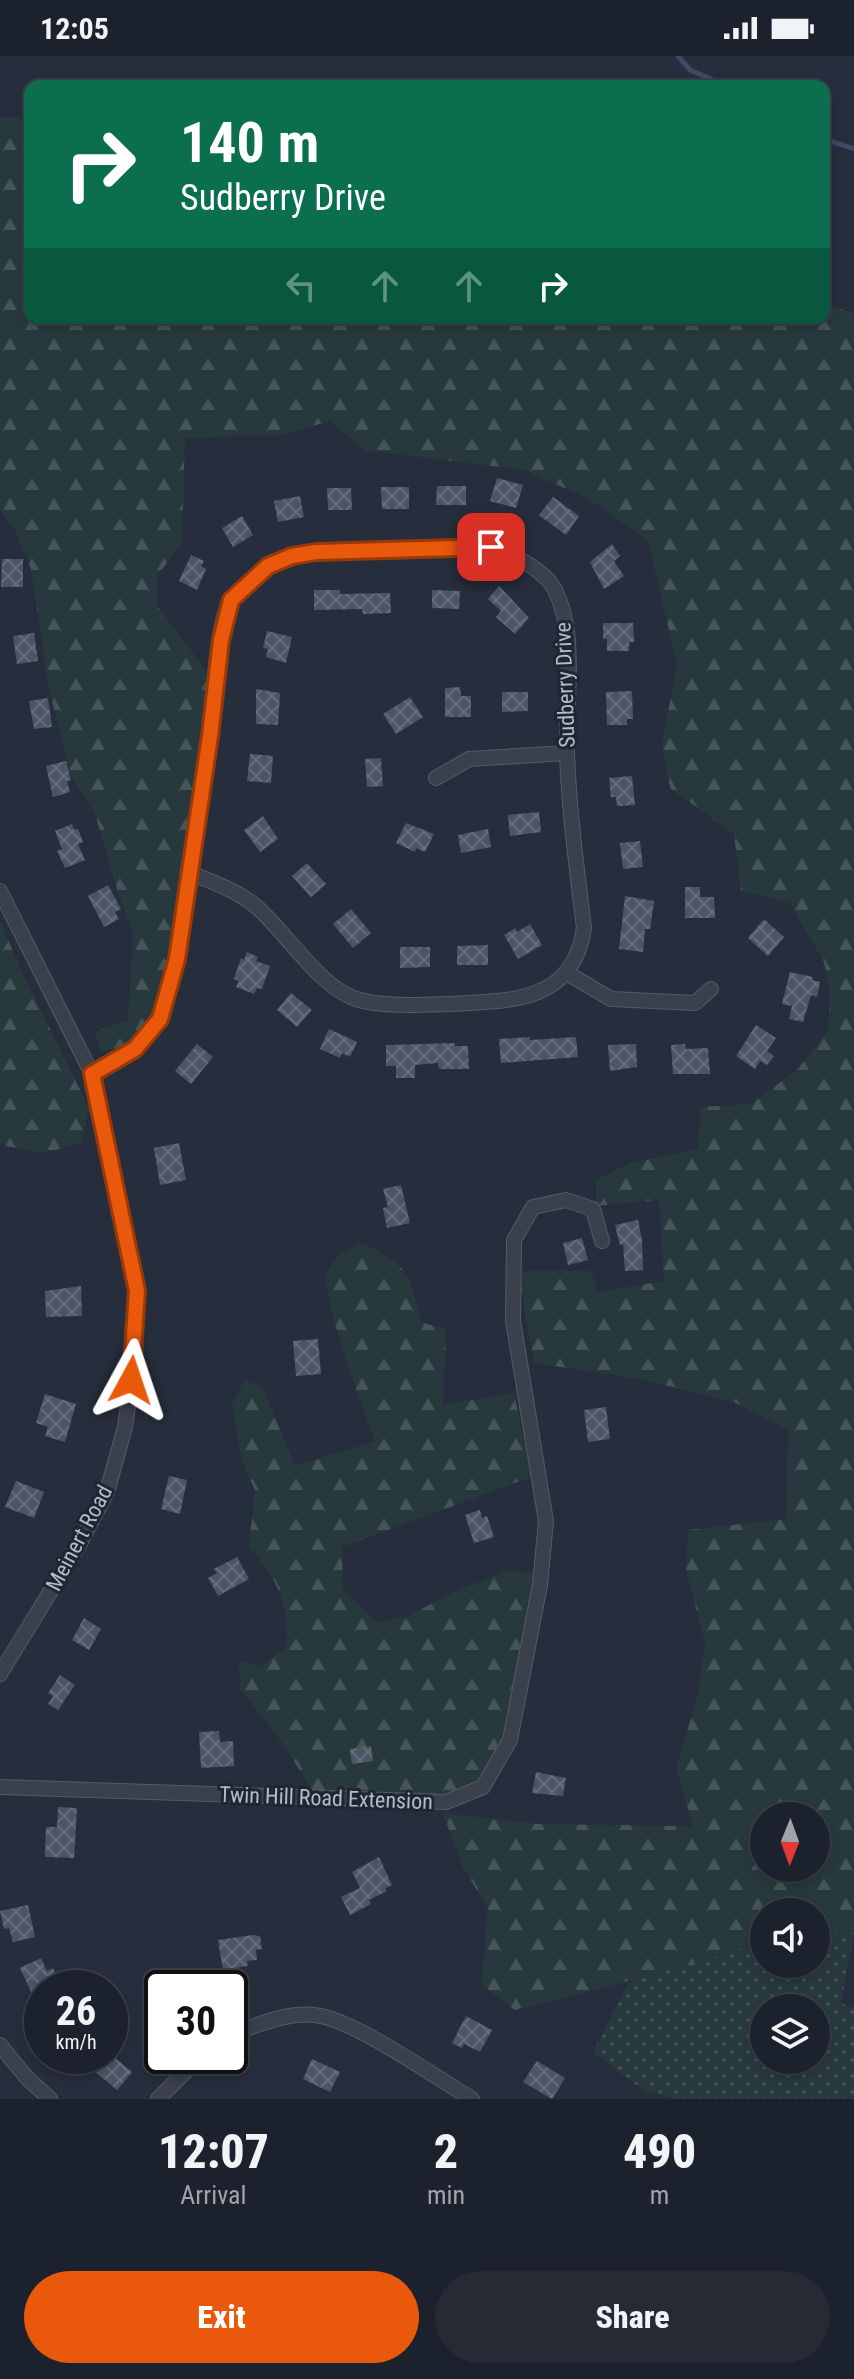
<!DOCTYPE html>
<style>
:root{--surface:#1c222d;--page:#252a35;--text:#f1f3f6;--muted:#a0a4aa;--line:#3a3f49;--accent:#ea580c}
body{margin:0;font-family:"Roboto Condensed",sans-serif;background:var(--page);color:var(--text);height:100vh;display:flex;flex-direction:column;font-size:30px;white-space:nowrap}
*{box-sizing:border-box;margin:0}
p{font-size:26px;color:var(--muted)}
.icon{flex:none;width:44px;height:44px;fill:none;stroke:currentColor;stroke-width:2;stroke-linecap:round;stroke-linejoin:round}
.map{position:relative;height:2043px;overflow:hidden}
.sheet{display:flex;flex-direction:column;background:var(--surface);flex:1}
.sheet>*{flex:none}
.banner{position:absolute;left:24px;top:24px;width:806px;height:244px;border-radius:16px;box-shadow:0 4px 12px #0003,0 0 0 2px var(--line);background:#0b6e4f;color:#fff;overflow:hidden}
.needle{width:52px;rotate:181deg}
.tools{position:absolute;left:750px;top:1746px;display:grid;gap:16px}
.tools a{display:grid;place-items:center;width:80px;height:80px;border-radius:50%;background:var(--surface);box-shadow:0 4px 12px #0003,0 0 0 2px var(--line);font-size:40px}
.speed{position:absolute;left:24px;top:1914px;display:flex;gap:16px;font-size:40px;font-weight:700;text-align:center}
.speed>*{display:grid;place-content:center;width:104px;height:104px;border-radius:50%;background:var(--surface);box-shadow:0 4px 12px #0003,0 0 0 2px var(--line);line-height:1}
.speed small{font-size:20px;font-weight:400}
.speed .limit{border:4px solid #111;border-radius:12px;background:#fff;color:#111}
.pin{position:absolute;display:grid;place-items:center;width:68px;height:68px;color:#fff;margin:-34px;border-radius:16px;box-shadow:0 4px 12px #0006}
.me{position:absolute;width:88px;margin:-44px;rotate:5deg;stroke-linejoin:round;filter:drop-shadow(0 0 6px #0008)}
.turn{display:flex;align-items:center;gap:28px;height:168px;padding:0 24px;font-size:36px}
.turn .icon{width:104px;height:104px;stroke-width:2.5}
.turn b{display:block;font-size:56px;line-height:68px}
.lanes{display:flex;align-items:center;height:76px;padding:0 24px;background:#0003;justify-content:center;gap:40px;direction:ltr}
.lanes .off{opacity:.35}
.eta{display:flex;justify-content:space-evenly;align-items:center;height:136px;text-align:center}
.eta b{font-size:48px;font-weight:800;line-height:56px}
.primary-button{display:flex;gap:16px;margin-top:auto;padding:16px 24px}
.primary-button a{flex:1;height:92px;border-radius:48px;background:var(--accent);color:#fff;font-size:32px;font-weight:800;line-height:92px;text-align:center}
.primary-button a+a{background:var(--page);color:var(--text)}
.status{display:flex;justify-content:space-between;align-items:center;height:56px;padding:0 40px;background:var(--surface);direction:ltr}
.status svg{height:22px;fill:currentColor}
.map>svg:first-child{display:block}
.grass{fill:url(#grass-dots);fill-rule:evenodd}
.forest{fill:url(#forest-firs);fill-rule:evenodd}
.lines{fill:none;stroke-linecap:round;stroke-linejoin:round}
.stream{stroke:#3d4a63;stroke-width:5}
.building{fill:url(#building-cross-hatch)}
.minor-casing{stroke:#555b67;stroke-width:16}
.minor{stroke:#3a404c;stroke-width:14}
.route-casing{stroke:#983908;stroke-width:20}
.route{stroke:#ea580c;stroke-width:14}
.labels{text-anchor:middle;dominant-baseline:central;stroke-width:6;stroke-linejoin:round;paint-order:stroke}
.street-label{font-size:22px;fill:#b5bbc7;stroke:#1f2531}
</style>
<div class="status"><b>12:05</b><svg viewBox="0 0 49 12"><path d="M0 12V9h3v3zM5 12V6h3v6zM10 12V3h3v9zM15 12V0h3v12zM26 1h20v11H26zM47 4h2v5h-2z"/></svg></div>
<div class="map">
<svg width="854" height="2043" viewBox="0 0 854 2043">
<defs>
<pattern id="grass-dots" width="8" height="8" patternUnits="userSpaceOnUse" patternTransform="scale(2)"><rect width="8" height="8" fill="#28393d"/><path d="M2 2h.1M6 6h.1" fill="none" stroke="#455458" stroke-width="1.8" stroke-linecap="round"/></pattern>
<pattern id="forest-firs" width="22" height="20" patternUnits="userSpaceOnUse" patternTransform="scale(2)"><rect width="22" height="20" fill="#28393d"/><path d="M5 1l3.5 6h-7zM16 11l3.5 6h-7z" fill="#455458"/></pattern>
<pattern id="building-cross-hatch" width="8" height="8" patternUnits="userSpaceOnUse" patternTransform="scale(2)"><rect width="8" height="8" fill="#4c5565"/><path d="M0 0l8 8M0 8l8-8" fill="none" stroke="#646c7a"/></pattern>
</defs>
<rect width="100%" height="100%" fill="#262d3c"/>
<path class="grass" d="M825 1876 854 1877 841 1947 854 1952V2043H673L643 2034 593 1996 629 1926 764 1885V1908H816V1877ZM764 1952H816V2004H764Z"/>
<path class="forest" d="M0 61H30V262H824V248L854 257V1877H816V1856H764V1885L694 1908 515 1954 481 1928 488 1852 462 1810 443 1757 538 1768 693 1770 676 1712 698 1639 705 1586 686 1514 688 1474 786 1463 788 1373 734 1346 640 1323 534 1307 518 1215H591L598 1236 664 1225 659 1144 596 1150V1124L629 1107 698 1093 701 1051 751 1048 798 1013 828 974 830 937 824 906 790 847 741 835 734 778 670 732 662 687 677 609 648 484 589 443 524 414 364 394 330 365 282 379 185 382 182 487 157 520V550L208 617 169 905 153 964 131 988 101 996 95 976 128 964 133 877 118 836 95 758 71 720 49 633 31 513 15 474 0 455ZM764 1760H816V1812H764Z
M0 865 20 912 89 1052 81 1087 44 1097 0 1089Z
M363 1187C410 1213 409 1214 421 1266L446 1274 443 1349 514 1337 531 1421 342 1491 343 1534 377 1566 409 1560 453 1536 506 1515 535 1516 501 1685 477 1729 445 1741 314 1737 281 1685 240 1633 239 1604 259 1611 287 1591C288 1544 279 1526 249 1491L255 1434 242 1405 232 1348 244 1325 262 1330 295 1410 375 1385C365 1358 320 1238 327 1218 334 1199 346 1195 363 1187Z"/>
<g class="lines">
<path class="stream" d="M678 0 690 14 727 30
M824 83 854 93"/>
</g>
<path class="building" d="M497 422 523 429 516 452 490 445Z
M437 430H466V449H436Z
M381 431H409V453H382Z
M327 432H351L352 454H328Z
M300 440 304 461 278 466 274 445Z
M553 441 579 460 566 479 539 459Z
M242 460 253 479 233 491 222 472Z
M612 488 620 500 614 505 624 520 604 533 590 506Z
M191 499 204 505 201 510 206 513 197 534 179 525Z
M2 503H23V531H1Z
M499 530 529 562 515 578 496 561 501 555 488 543Z
M314 534H340V538L390 537 391 557 363 558 362 553 314 554Z
M432 534 460 535 459 553 432 552Z
M603 567H633L634 586H629V595H607V583H603Z
M267 575 292 581 286 607 266 601 268 593 263 592Z
M34 577 38 605 17 608 13 580Z
M460 631 461 640H471V661H445V632Z
M256 633 280 637 278 669 256 668Z
M632 635 633 663H627V669H607L606 636Z
M502 636H528V655L502 656Z
M410 641 423 661 396 678 383 658Z
M48 642 52 671 34 673 29 645Z
M250 698 273 700 271 727 247 725Z
M381 702 383 730 367 731 365 703Z
M66 705 71 724 67 725 70 736 53 741 46 710Z
M632 720 635 749 617 750 616 741H611L609 722Z
M539 756 541 776 510 780 508 759Z
M263 760 278 783 260 796 244 774Z
M406 767 434 778 425 796 416 792 415 796 396 787Z
M72 768 74 774 78 773 83 786 78 788 85 804 65 812 57 795 62 793 55 775Z
M488 773 491 791 461 797 458 779Z
M640 785 643 811 623 813 620 787Z
M307 807 326 828 311 841 292 820Z
M108 829 121 853 115 856 119 863 104 871 88 840Z
M685 831H700V841H714L715 862H685Z
M625 840 654 845 650 873H645L643 896 619 893Z
M351 853 371 877 353 892 333 868Z
M764 863 784 881 768 900 748 882Z
M530 868 542 889 518 903 504 879 515 872 517 876Z
M488 889V909H457V890Z
M400 891H430V911L400 912Z
M247 896 258 901 256 905 270 910 262 933 257 932 254 938 236 931 239 925 234 923 241 902 244 904Z
M790 916 813 921 812 924 820 926 817 941 811 939 803 966 789 963 792 950 782 948Z
M291 937 312 954 297 971 277 954Z
M756 969 776 982 767 995 774 1000 767 1009 760 1005 755 1013 736 1000Z
M329 973 357 986 350 1001 342 997 340 1002 320 993Z
M530 981V984L576 981 578 1001 501 1007 499 983Z
M455 987V990H468L469 1013H439L438 1007 415 1009V1022H396V1010H386V989Z
M197 988 213 1001 191 1028 175 1015Z
M636 988 637 1011 610 1015 608 989Z
M685 988 686 993 708 992 710 1018H673L671 989Z
M179 1087 186 1124 160 1129 154 1092Z
M401 1129 410 1167 387 1172 383 1152 388 1151 383 1133Z
M638 1164 642 1184 643 1214 625 1215 623 1188 620 1189 615 1169Z
M582 1182 588 1204 568 1209 563 1187Z
M81 1230 82 1260 46 1261 45 1235Z
M318 1283 321 1318 296 1320 293 1285Z
M45 1338 76 1348 65 1386 45 1380 48 1371 36 1367Z
M606 1351 610 1383 588 1386 584 1354Z
M169 1420 187 1424 180 1458 161 1453Z
M16 1425 44 1436 34 1462 5 1451Z
M480 1454 482 1462 487 1460 494 1481 474 1487 465 1459Z
M237 1501 249 1523 218 1540 208 1522 217 1517 214 1513Z
M84 1562 101 1573 89 1594 72 1584Z
M60 1619 75 1629 58 1654 48 1648 53 1640 48 1637Z
M219 1675 220 1686 233 1685 234 1710 201 1712 199 1676Z
M371 1690 373 1705 352 1708 350 1693Z
M536 1716 566 1722 563 1740 532 1737Z
M58 1751 77 1752 74 1802 45 1801 46 1771H57Z
M379 1801 392 1829 385 1832 387 1835 369 1844 371 1848 350 1859 341 1841 360 1832 352 1816Z
M28 1849 35 1881 13 1886 9 1872 4 1873 0 1855Z
M252 1879 260 1880 262 1893 256 1894 257 1904 247 1905 248 1910 223 1914 218 1884Z
M41 1902 47 1915 53 1912 60 1927 42 1932V1935L33 1940 20 1912Z
M466 1960 492 1974 480 1996 464 1988 462 1992 452 1987Z
M99 2000H113L132 2016 117 2034 90 2011Z
M312 2003 340 2016 330 2036 303 2023Z
M537 2005 565 2022 552 2043 523 2026Z"/>
<g class="lines">
<g class="minor-casing">
<path id="minor" d="M436 722 469 703 567 697
M0 835 92 1018 137 1235 135 1301 125 1371 107 1436 80 1487 0 1618
M567 917 611 943 695 947 711 933
M92 1018C106 1010 124 1003 135 992 180 953 180 872 188 816 212 826 239 835 258 852 286 877 321 932 356 943 382 951 419 949 447 948 508 945 573 948 584 872 577 814 569 755 567 697 565 646 578 580 555 534 543 512 513 499 491 491L316 496C283 502 253 515 232 543 215 565 214 651 209 682 203 727 195 772 188 816
M0 1731 446 1746 483 1731 510 1684 540 1529 546 1465 513 1265 514 1184 533 1151 566 1144 593 1153 602 1185
M230 1978C257 1970 285 1956 314 1959 350 1961 437 2022 472 2043
M0 1989 27 2022 50 2043
M158 2043 201 2000"/>
</g>
<use href="#minor" class="minor"/>
</g>
<g class="lines">
<g class="route-casing">
<path id="route" d="M131 1324 137 1235 92 1018 135 993 160 963 177 903 210 680 221 584 231 544 268 510 292 500 316 496 491 491"/>
</g>
<use href="#route" class="route"/>
</g>
<g class="labels">
<g class="street-label">
<text transform="translate(565 629) rotate(-92)">Sudberry Drive</text>
<text transform="translate(79 1482) rotate(-62)">Meinert Road</text>
<text transform="translate(326 1742) rotate(2)">Twin Hill Road Extension</text>
</g>
</g>
</svg>
<div class="tools">
<a><svg class="needle" viewBox="-14 -14 28 28"><path d="M0-13l5 13h-10z" fill="#e53935"/><path d="M0 13l5-13h-10z" fill="#a0a4aa"/></svg></a>
<a><svg class="icon" aria-label="sound" viewBox="0 0 24 24"><path d="M4 9h4l5-4v14l-5-4H4zM17 9q2 3 0 6"/></svg></a>
<a><svg class="icon" aria-label="layers" viewBox="0 0 24 24"><path d="M12 4l9 5-9 5-9-5zM3 14l9 5 9-5"/></svg></a>
</div>
<div class="speed"><div>26<small>km/h</small></div><div class="limit">30</div></div>
<div class="pin" style="left:491px;top:491px;background:#d93025"><svg class="icon" aria-label="arrive" viewBox="0 0 24 24"><path d="M6 21V4h12l-3 4 3 4H6"/></svg></div>
<svg class="me" style="left:131px;top:1324px" viewBox="-20 -20 40 40"><path d="M0-17L14 15 0 8-14 15z" fill="#ea580c" stroke="#fff" stroke-width="4"/></svg>
<div class="banner">
<div class="turn"><svg class="icon" aria-label="right" viewBox="0 0 24 24"><path d="M7 20v-9h11M14 6l5 5-5 5"/></svg><div><b>140 m</b>Sudberry Drive</div></div>
<div class="lanes"><svg class="icon off" aria-label="left" viewBox="0 0 24 24"><path d="M17 20v-9H6M10 6l-5 5 5 5"/></svg><svg class="icon off" aria-label="ahead" viewBox="0 0 24 24"><path d="M12 20V5M6 11l6-6 6 6"/></svg><svg class="icon off" aria-label="ahead" viewBox="0 0 24 24"><path d="M12 20V5M6 11l6-6 6 6"/></svg><svg class="icon" aria-label="right" viewBox="0 0 24 24"><path d="M7 20v-9h11M14 6l5 5-5 5"/></svg></div>
</div>
</div>
<section class="sheet">
<div class="eta">
<div><b>12:07</b><p>Arrival</p></div>
<div><b>2</b><p>min</p></div>
<div><b>490</b><p>m</p></div>
</div>
<div class="primary-button"><a>Exit</a><a>Share</a></div>
</section>
